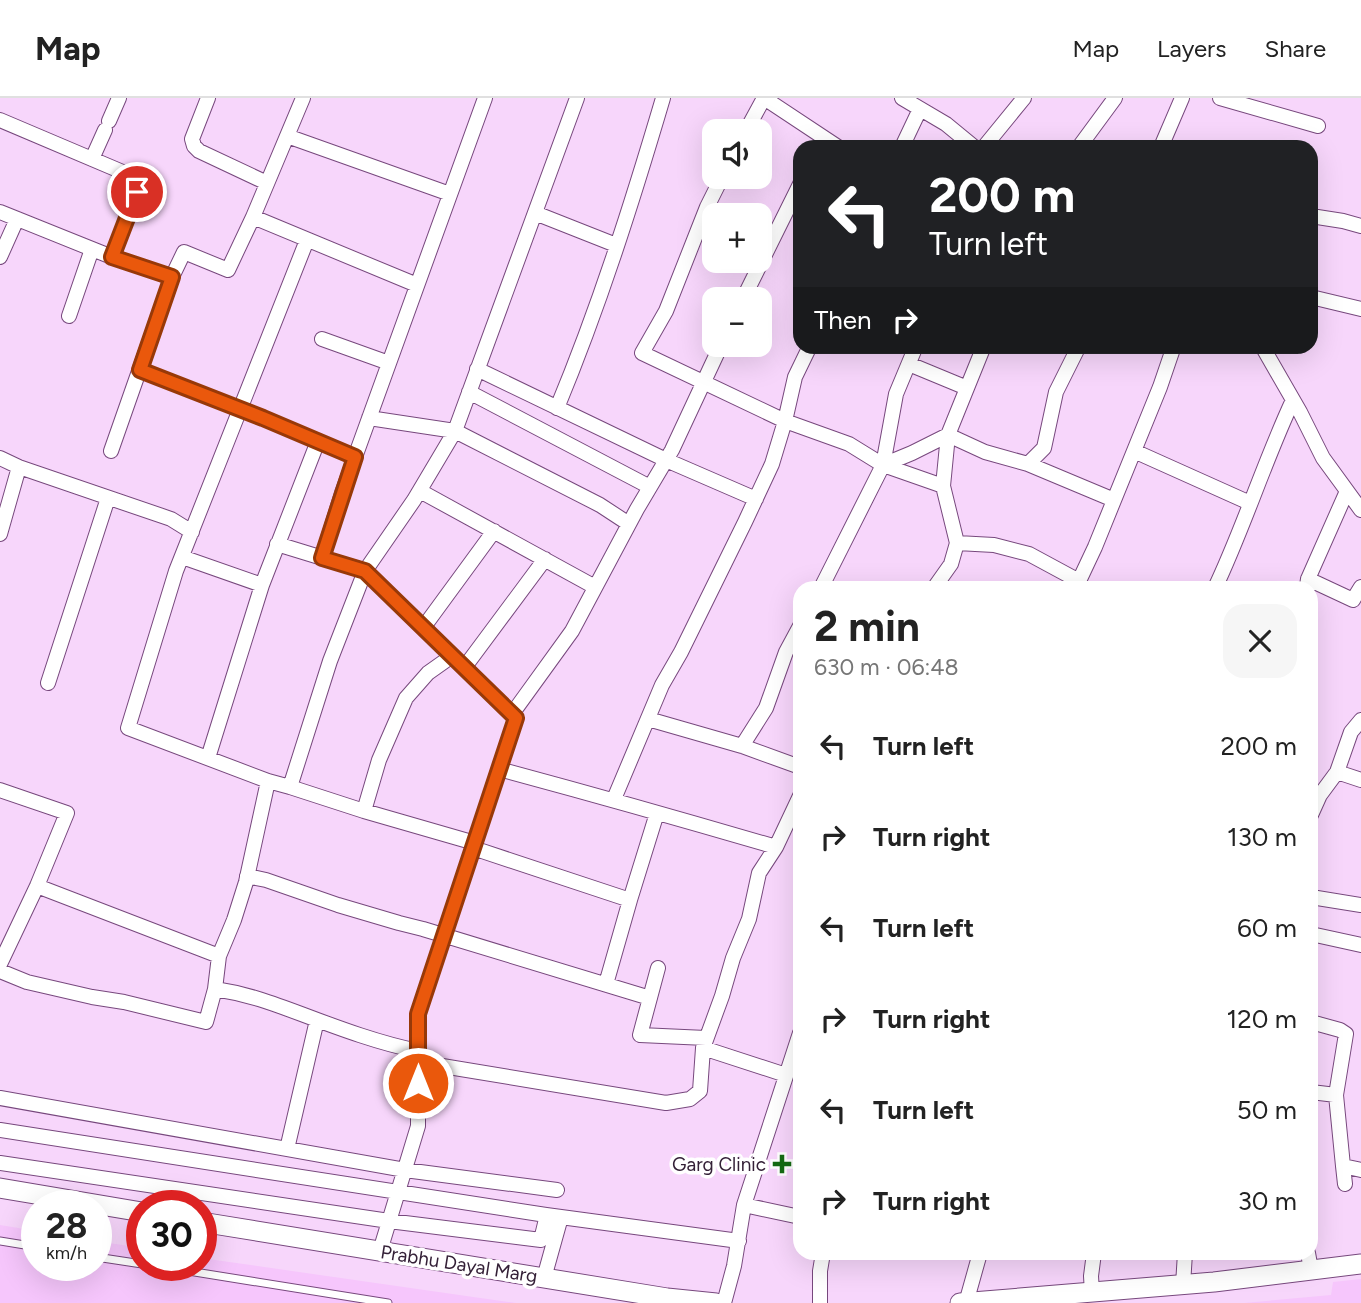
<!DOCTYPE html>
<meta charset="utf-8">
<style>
:root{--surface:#fff;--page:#f6f6f6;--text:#222;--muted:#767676;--line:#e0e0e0}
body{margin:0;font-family:Figtree,sans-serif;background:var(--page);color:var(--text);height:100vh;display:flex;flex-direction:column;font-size:26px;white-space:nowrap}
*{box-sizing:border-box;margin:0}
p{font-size:23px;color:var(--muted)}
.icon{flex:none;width:38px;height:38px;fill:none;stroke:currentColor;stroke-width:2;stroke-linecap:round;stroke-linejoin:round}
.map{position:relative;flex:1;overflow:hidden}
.side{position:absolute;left:793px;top:483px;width:525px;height:679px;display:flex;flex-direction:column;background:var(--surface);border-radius:21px;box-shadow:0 7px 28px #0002}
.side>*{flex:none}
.banner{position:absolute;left:793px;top:42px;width:525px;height:214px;border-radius:21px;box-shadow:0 7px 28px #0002;background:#202124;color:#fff;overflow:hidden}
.buttons{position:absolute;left:702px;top:21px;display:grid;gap:14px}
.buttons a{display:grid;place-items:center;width:70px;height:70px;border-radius:14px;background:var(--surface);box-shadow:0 7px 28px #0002;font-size:35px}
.speed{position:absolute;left:21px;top:1092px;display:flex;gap:14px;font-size:35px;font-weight:700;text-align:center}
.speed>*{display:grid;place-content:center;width:91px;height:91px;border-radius:50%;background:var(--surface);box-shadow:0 7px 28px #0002;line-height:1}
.speed small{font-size:18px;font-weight:400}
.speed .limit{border:10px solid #d22;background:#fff;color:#111}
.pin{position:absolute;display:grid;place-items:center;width:60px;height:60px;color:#fff;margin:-30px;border:4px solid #fff;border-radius:50%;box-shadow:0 2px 7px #0007}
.me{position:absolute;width:77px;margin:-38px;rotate:0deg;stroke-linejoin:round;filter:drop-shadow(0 0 5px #0008)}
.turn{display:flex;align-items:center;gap:24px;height:147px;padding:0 21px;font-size:32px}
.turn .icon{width:91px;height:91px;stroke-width:2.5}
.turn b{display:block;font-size:49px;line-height:60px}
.then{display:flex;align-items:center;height:66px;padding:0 21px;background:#0003;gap:14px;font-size:26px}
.round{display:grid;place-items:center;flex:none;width:74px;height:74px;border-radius:21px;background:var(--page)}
.headline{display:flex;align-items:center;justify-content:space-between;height:119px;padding:0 21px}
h1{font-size:42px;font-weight:700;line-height:52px}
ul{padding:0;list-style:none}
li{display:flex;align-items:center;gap:21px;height:91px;padding:0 21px}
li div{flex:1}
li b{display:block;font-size:26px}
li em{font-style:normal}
header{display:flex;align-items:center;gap:42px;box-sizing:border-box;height:98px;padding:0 35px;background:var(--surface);border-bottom:2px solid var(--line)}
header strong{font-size:33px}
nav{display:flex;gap:38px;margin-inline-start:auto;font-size:24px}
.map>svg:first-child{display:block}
.built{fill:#f6c6fc}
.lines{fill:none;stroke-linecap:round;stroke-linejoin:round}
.lane-casing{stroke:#77487d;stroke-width:9}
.street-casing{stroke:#77487d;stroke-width:16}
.secondary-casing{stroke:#77487d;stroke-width:21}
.lane{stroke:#fff;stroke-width:7}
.street{stroke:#fff;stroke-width:14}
.secondary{stroke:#fff;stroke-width:19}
.route-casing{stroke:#983908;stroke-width:18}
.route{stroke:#ea580c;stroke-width:12}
.poi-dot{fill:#146b12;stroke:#fff;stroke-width:2.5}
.labels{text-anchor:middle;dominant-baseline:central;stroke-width:7;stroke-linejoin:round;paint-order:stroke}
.poi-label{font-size:19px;fill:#342037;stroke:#fff;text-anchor:end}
.street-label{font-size:19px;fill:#342037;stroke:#fff}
</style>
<header>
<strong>Map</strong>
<nav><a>Map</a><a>Layers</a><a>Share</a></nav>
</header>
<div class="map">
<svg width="1361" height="1205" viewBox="0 0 1361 1205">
<rect width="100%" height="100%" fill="#f7d6fb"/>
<path class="built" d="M0 1127 37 1133V1167H96V1143L142 1150V1167H201V1160L516 1205H0Z
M1361 1181V1205H1244L1331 1197 1333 1184Z"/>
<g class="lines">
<g class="lane-casing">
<path id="lane" d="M0 1143 37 1149
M96 1159 142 1166
M151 1167 388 1205"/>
</g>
<g class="street-casing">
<path id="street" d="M208 0 192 41 194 48 199 53 267 85
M303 0 253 119 417 187
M764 0 838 49
M902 0 946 26 974 49
M1220 0 1318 28
M0 22 132 78 138 85 137 95 112 159 0 114
M109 23 119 0
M746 33 764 0
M287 38 450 96
M902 49 920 11
M984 49 1024 0
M1079 49 1115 0
M1161 49 1182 0
M92 61 105 32
M722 79 707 109 666 213 642 255 785 323 795 279 810 248
M535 115 616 147
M1311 118 1343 123 1361 128
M307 142 176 473 128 630 268 683 290 689 330 563 365 473 414 402 455 333 577 0
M0 159 17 121
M172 179 184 154 228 172 253 119
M1311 199 1361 211
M743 201 800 86
M69 218 92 151
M322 241 389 265
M1262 248 1300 314 1323 360 1361 412
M909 266 967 290
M477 271 666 362 756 401
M140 272 263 320 355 359
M469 294 650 389
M557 310C599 209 632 105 663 0
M369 320 455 333 600 407 629 426
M948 337 985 354 1028 366 1044 350 1056 294 1079 248
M111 353 172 179 112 159
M1134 353 1250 405
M0 360 19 369 171 421 192 434
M1028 366 1114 402
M883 367 943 388 957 445 951 466 934 490
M883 367 896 296 916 248
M883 367 912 355 948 337
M943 388 948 337 984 248
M420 393 595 489
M0 436 19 369
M957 445 994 447 1029 456 1079 483 1095 449 1160 289 1174 248
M277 446 365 473 516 620 418 916V1028L380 1153
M182 459 262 487
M322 460 342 395 485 0
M1308 481 1347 393
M1307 488 1308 481 1353 502 1361 489
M1215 490C1244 429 1264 364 1293 302
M423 530 494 433
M464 570 545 461
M48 585 108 400
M512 616 572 533 637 411 672 352 721 247
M648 621 742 648 800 669
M742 648 766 610 786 554 800 528
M208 660 262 487 318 343
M499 671C592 696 684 722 776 749L800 698
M1337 674 1351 634 1361 622
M290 689 364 713 475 745
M0 692 67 715 37 788 0 866
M614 701 662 587 681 554 745 424 772 366 785 323 849 346 883 367 821 490
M364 713 379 662 406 600 428 575 452 558
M1311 717 1320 697 1337 674 1361 682
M473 750 630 802 606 886
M247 778 266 782 338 807 399 825 423 831 650 900
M37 788 219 858
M1311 799 1361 807
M630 802 657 715
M1311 836 1361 847
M658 870 640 937 706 940
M0 873 27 884 92 899 124 904 206 924 215 891 219 858 234 822 246 784 268 683
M215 891C248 896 272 905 304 917 341 931 379 945 418 953
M1311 924 1340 932 1346 936 1336 997 1343 1068 1361 1072
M703 950 786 977
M418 964 666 1005 690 1001 700 993 703 950 722 898 733 860 749 821 759 775 776 749
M1311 994 1336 997
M0 1000 405 1072 557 1092
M0 1032 546 1117 739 1143
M287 1051 317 922
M0 1065 389 1123 541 1142 547 1117
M1343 1068 1345 1086
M744 1107 800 1119
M1308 1155 1311 1172
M544 1180 561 1119
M1183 1187 1185 1155
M1092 1195 1091 1178 1094 1155
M724 1205 734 1168 744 1107 800 935
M820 1205V1173L823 1155
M966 1205 980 1155"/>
</g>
<g class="secondary-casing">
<path id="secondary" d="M0 1090 142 1114
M201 1124 667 1200 716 1205
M960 1205 1214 1184 1361 1166"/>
</g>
<use href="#lane" class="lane"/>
<use href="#street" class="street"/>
<use href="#secondary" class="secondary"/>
</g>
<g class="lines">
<g class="route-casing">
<path id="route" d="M137 94 112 159 172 179 140 272 263 320 355 359 322 460 365 473 516 620 418 916V985"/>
</g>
<use href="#route" class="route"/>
</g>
<path class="poi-dot" d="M778.5 1055.5h7v7h7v7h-7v7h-7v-7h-7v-7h7z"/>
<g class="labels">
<g class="poi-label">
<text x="766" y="1066">Garg Clinic</text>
</g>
<g class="street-label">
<text transform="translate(459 1166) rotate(9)">Prabhu Dayal Marg</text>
</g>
</g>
</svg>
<div class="buttons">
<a><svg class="icon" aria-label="sound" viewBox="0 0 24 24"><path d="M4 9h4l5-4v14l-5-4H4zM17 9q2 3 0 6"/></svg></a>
<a>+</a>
<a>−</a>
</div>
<div class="speed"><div>28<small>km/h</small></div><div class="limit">30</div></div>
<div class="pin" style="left:137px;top:94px;background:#d93025"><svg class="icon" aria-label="arrive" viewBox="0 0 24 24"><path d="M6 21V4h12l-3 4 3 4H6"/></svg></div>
<svg class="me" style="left:418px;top:985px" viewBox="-20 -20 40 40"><circle r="17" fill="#ea580c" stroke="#fff" stroke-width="3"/><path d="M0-11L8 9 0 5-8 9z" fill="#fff"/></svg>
<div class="banner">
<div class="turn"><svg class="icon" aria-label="left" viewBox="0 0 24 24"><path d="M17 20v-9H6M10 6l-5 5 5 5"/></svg><div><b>200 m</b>Turn left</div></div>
<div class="then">Then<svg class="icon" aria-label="right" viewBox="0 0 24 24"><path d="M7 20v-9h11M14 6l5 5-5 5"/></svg></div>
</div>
<section class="side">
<div class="headline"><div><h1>2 min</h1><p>630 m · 06:48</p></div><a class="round"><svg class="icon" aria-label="close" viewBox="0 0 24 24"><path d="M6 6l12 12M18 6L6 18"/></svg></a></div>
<ul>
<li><svg class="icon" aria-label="left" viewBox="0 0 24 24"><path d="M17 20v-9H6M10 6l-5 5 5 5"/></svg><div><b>Turn left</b></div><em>200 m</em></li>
<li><svg class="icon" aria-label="right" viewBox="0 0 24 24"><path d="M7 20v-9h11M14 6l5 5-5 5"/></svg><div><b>Turn right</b></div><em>130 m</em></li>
<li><svg class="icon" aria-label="left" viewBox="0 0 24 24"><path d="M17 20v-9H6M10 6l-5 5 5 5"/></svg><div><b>Turn left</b></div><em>60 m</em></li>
<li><svg class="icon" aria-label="right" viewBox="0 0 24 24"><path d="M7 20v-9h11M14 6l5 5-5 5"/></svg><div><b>Turn right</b></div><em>120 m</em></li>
<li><svg class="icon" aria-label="left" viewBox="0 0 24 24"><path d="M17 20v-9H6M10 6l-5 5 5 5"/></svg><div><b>Turn left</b></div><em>50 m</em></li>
<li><svg class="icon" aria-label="right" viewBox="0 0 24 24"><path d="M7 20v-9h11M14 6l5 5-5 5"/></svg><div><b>Turn right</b></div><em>30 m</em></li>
</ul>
</section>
</div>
